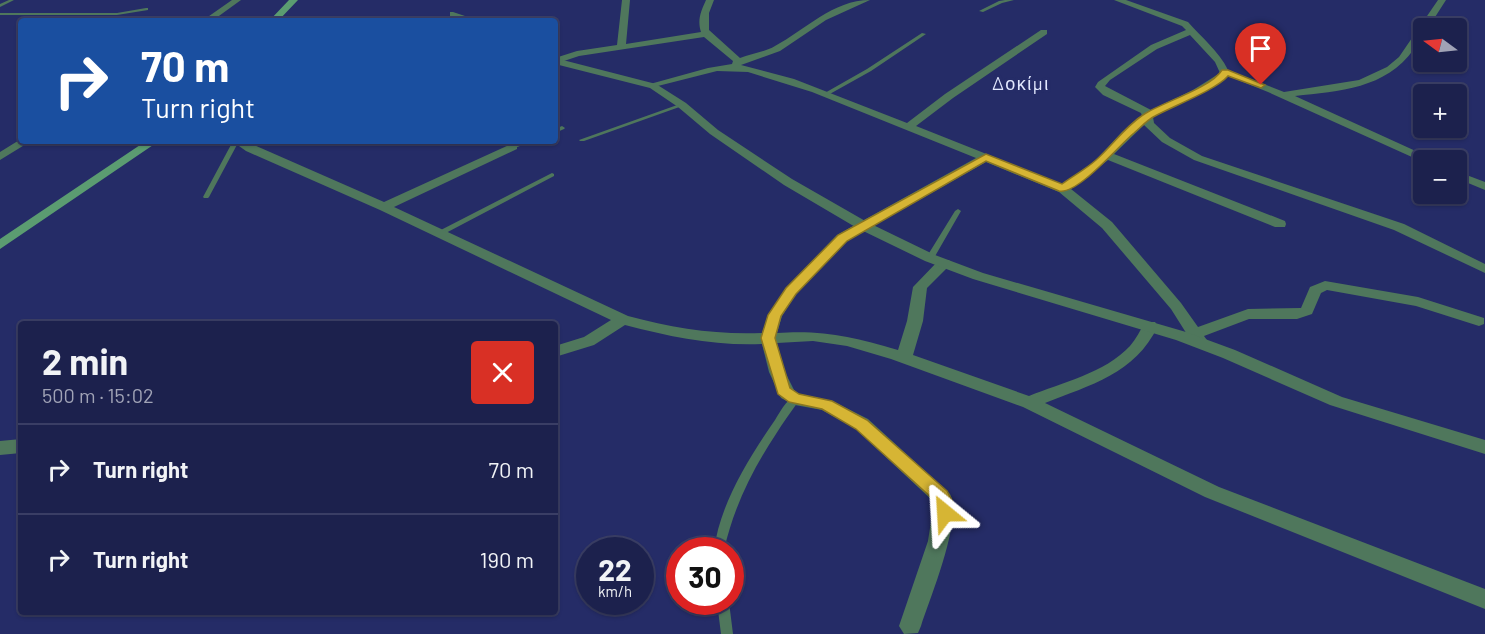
<!DOCTYPE html>
<meta charset="utf-8">
<style>
:root{--surface:#1c214d;--page:#252954;--text:#f1f3f6;--muted:#a0a3b6;--line:#3a3e65}
body{margin:0;font-family:Barlow,sans-serif;background:var(--page);color:var(--text);height:100vh;display:flex;flex-direction:column;font-size:22px;white-space:nowrap}
*{box-sizing:border-box;margin:0}
p{font-size:20px;color:var(--muted)}
.icon{flex:none;width:33px;height:33px;fill:none;stroke:currentColor;stroke-width:2;stroke-linecap:round;stroke-linejoin:round}
.map{position:relative;flex:1;overflow:hidden}
.panel{position:absolute;left:18px;top:321px;width:540px;height:294px;display:flex;flex-direction:column;background:var(--surface);border-radius:6px;box-shadow:0 2px 4px #0004,0 0 0 2px var(--line)}
.panel>*{flex:none}
.banner{position:absolute;left:18px;top:18px;width:540px;height:126px;border-radius:6px;box-shadow:0 2px 4px #0004,0 0 0 2px var(--line);background:#1a4fa0;color:#fff;overflow:hidden}
.needle{width:39px;rotate:285deg}
.buttons{position:absolute;left:1413px;top:18px;display:grid;gap:12px}
.buttons a{display:grid;place-items:center;width:54px;height:54px;border-radius:6px;background:var(--surface);box-shadow:0 2px 4px #0004,0 0 0 2px var(--line);font-size:30px}
.speed{position:absolute;left:576px;top:537px;display:flex;gap:12px;font-size:30px;font-weight:700;text-align:center}
.speed>*{display:grid;place-content:center;width:78px;height:78px;border-radius:50%;background:var(--surface);box-shadow:0 2px 4px #0004,0 0 0 2px var(--line);line-height:1}
.speed small{font-size:15px;font-weight:400}
.speed .limit{border:9px solid #d22;background:#fff;color:#111}
.pin{position:absolute;display:grid;place-items:center;width:51px;height:51px;color:#fff;margin:-62px -26px;border-radius:50% 50% 50% 0;rotate:-45deg;box-shadow:0 0 6px #0007}
.pin .icon{rotate:45deg}
.me{position:absolute;width:66px;margin:-33px;rotate:333deg;stroke-linejoin:round;filter:drop-shadow(0 0 4px #0008)}
.turn{display:flex;align-items:center;gap:21px;height:126px;padding:0 24px;font-size:27px}
.turn .icon{width:78px;height:78px;stroke-width:2.5}
.turn b{display:block;font-size:42px;line-height:51px}
.round{display:grid;place-items:center;flex:none;width:63px;height:63px;border-radius:6px;background:var(--page)}
.headline{display:flex;align-items:center;justify-content:space-between;height:102px;padding:0 24px}
h1{font-size:36px;font-weight:700;line-height:45px}
ul{padding:0;list-style:none}
li{display:flex;align-items:center;gap:18px;height:90px;padding:0 24px;border-top:2px solid var(--line)}
li div{flex:1}
li b{display:block;font-size:22px}
li em{font-style:normal}
.map>svg:first-child{display:block}
.lines{fill:none;stroke-linecap:round;stroke-linejoin:round}
.service{fill:#4f775c;fill-rule:evenodd}
.minor{fill:#4f775c;fill-rule:evenodd}
.tertiary{fill:#4f775c;fill-rule:evenodd}
.secondary{fill:#5b9c71;fill-rule:evenodd}
.route{fill:#d6b534;stroke:#8b7622;stroke-width:1.5}
.labels{text-anchor:middle;dominant-baseline:central;stroke-width:6;stroke-linejoin:round;paint-order:stroke}
.far-quarter-label{font-size:18px;letter-spacing:1.5px;fill:#e2e8fe;stroke:#252c67}
</style>
<div class="map">
<svg width="1485" height="634" viewBox="0 0 1485 634">
<rect width="100%" height="100%" fill="#252c67"/>
<g class="lines">
<path class="service" d="M9 0H14L0 7V4Z
M1005 0H1014L1002 3 983 12 979 11 999 1Z
M146 8H148V10L117 15H0V13H117Z
M922 33 926 34 871 71 828 95 823 94 867 69Z
M680 104 685 105 584 141H580L579 140Z
M562 126 565 128 564 129 555 133V129Z
M233 141H239L209 197 208 198H204L203 197Z
M523 141H532L515 148 513 149 510 147Z
M552 173 554 174V176L442 235H439L435 233Z
M958 209 961 211 934 258 930 260H927L926 258 955 211Z
M795 396 798 397 800 399C792 411 783 422 776 434 751 472 734 507 724 550H714C720 504 748 459 775 420 780 412 786 400 795 396Z
M717 602H729L733 634H721Z"/>
<path class="minor" d="M232 0H241L212 21H202Z
M622 0H630L626 44 701 32C697 20 701 11 706 0H714L709 13V30L740 58C751 54 765 52 775 46 805 30 833 0 870 0L826 20 780 51 741 65 794 79 907 123 945 94 1041 30H1047V34L953 98 916 126 1062 184 1095 161 1122 132 1142 116 1141 113 1103 95 1095 87 1098 82 1151 45 1186 30 1182 26 1114 0H1126L1188 22C1200 36 1219 51 1228 70L1284 92 1359 80 1387 67 1399 57 1438 0H1446L1428 28H1424C1424 37 1419 42 1414 49 1386 89 1339 91 1295 96L1431 158 1432 160 1423 162 1268 92 1228 76 1201 94 1153 117 1154 123 1170 138 1202 156 1404 224 1485 264V273L1394 230 1194 160 1162 142 1144 125 1114 154 1285 221 1286 224 1285 227H1275L1108 160 1071 189 1112 222 1181 303 1198 327 1248 309 1301 308 1310 287 1325 281 1418 297 1484 318V324L1479 326 1416 306 1327 290 1321 293 1312 314 1297 319H1249L1204 336 1209 343 1207 347H1195L1171 309 1102 228 1059 192 986 162 847 241 796 294 782 316 777 333C825 330 853 337 898 350L907 321 913 287 939 260H949L951 263 949 266 927 288 923 321 913 355 1029 396C1061 383 1105 373 1130 346 1136 339 1140 331 1145 322H1155L1158 326C1135 374 1090 385 1045 403L1219 487 1485 589V609L1205 497 1023 407 891 359 847 346 813 341 777 343 785 372 794 390 799 394 832 401 868 419 950 494C963 519 930 598 921 626L918 633 904 634 899 626 928 541 934 502 856 429 822 410 795 405 781 398 769 372 762 344C715 346 671 337 625 325L594 345 555 357V346L584 337 611 320 380 210 246 151 232 141H245L384 202 509 145H517V149L394 207 628 316C673 328 716 335 762 333L768 316 786 288 837 235 976 158 812 92 748 72 717 71 650 88V84L708 68 732 64 733 61 704 37 579 56 555 64V58L577 51 617 45ZM1190 35 1215 62 1220 73 1193 90 1151 110 1105 86 1110 80 1157 49Z
M453 12 474 19 475 21H463L450 16V12Z
M21 139V141H31L0 160V152Z
M1456 171 1485 182V190L1456 178Z
M21 439V453L0 455V441Z"/>
<path class="tertiary" d="M555 58 656 84 686 103 718 130 792 179 867 222 935 255 983 273 1186 332 1235 350 1342 397 1485 440V454L1330 405 1223 358 1176 340 973 279 925 261 857 228 784 185 710 134 678 107 650 88 555 64Z"/>
<path class="secondary" d="M289 0H298L278 21H269Z
M146 141H159L0 249V239Z"/>
</g>
<path class="route" d="M1222 70H1228L1265 85 1261 88 1228 76C1216 90 1173 106 1155 116 1147 120 1141 127 1134 133 1119 145 1078 195 1059 191L986 161 847 241 796 294 781 316 775 338 790 388 799 394 832 401 867 420 947 491 954 504 951 518 945 520 939 518 935 501 856 429 822 409 789 402 778 394 761 338 768 315 786 288 838 235 986 154 1062 184C1073 176 1086 169 1096 160 1113 145 1126 125 1146 113 1164 102 1212 87 1222 70Z"/>
<g class="labels">
<g class="far-quarter-label">
<text x="1021" y="83">Δοκίμι</text>
</g>
</g>
</svg>
<div class="buttons">
<a><svg class="needle" viewBox="-14 -14 28 28"><path d="M0-13l5 13h-10z" fill="#e53935"/><path d="M0 13l5-13h-10z" fill="#a0a3b6"/></svg></a>
<a>+</a>
<a>−</a>
</div>
<div class="speed"><div>22<small>km/h</small></div><div class="limit">30</div></div>
<div class="pin" style="left:1261px;top:85px;background:#d93025"><svg class="icon" aria-label="arrive" viewBox="0 0 24 24"><path d="M6 21V4h12l-3 4 3 4H6"/></svg></div>
<svg class="me" style="left:945px;top:513px" viewBox="-20 -20 40 40"><path d="M0-17L14 15 0 8-14 15z" fill="#d6b534" stroke="#fff" stroke-width="4"/></svg>
<div class="banner">
<div class="turn"><svg class="icon" aria-label="right" viewBox="0 0 24 24"><path d="M7 20v-9h11M14 6l5 5-5 5"/></svg><div><b>70 m</b>Turn right</div></div>
</div>
<section class="panel">
<div class="headline"><div><h1>2 min</h1><p>500 m · 15:02</p></div><a class="round" style="background:#d93025;color:#fff"><svg class="icon" aria-label="close" viewBox="0 0 24 24"><path d="M6 6l12 12M18 6L6 18"/></svg></a></div>
<ul>
<li><svg class="icon" aria-label="right" viewBox="0 0 24 24"><path d="M7 20v-9h11M14 6l5 5-5 5"/></svg><div><b>Turn right</b></div><em>70 m</em></li>
<li><svg class="icon" aria-label="right" viewBox="0 0 24 24"><path d="M7 20v-9h11M14 6l5 5-5 5"/></svg><div><b>Turn right</b></div><em>190 m</em></li>
</ul>
</section>
</div>
